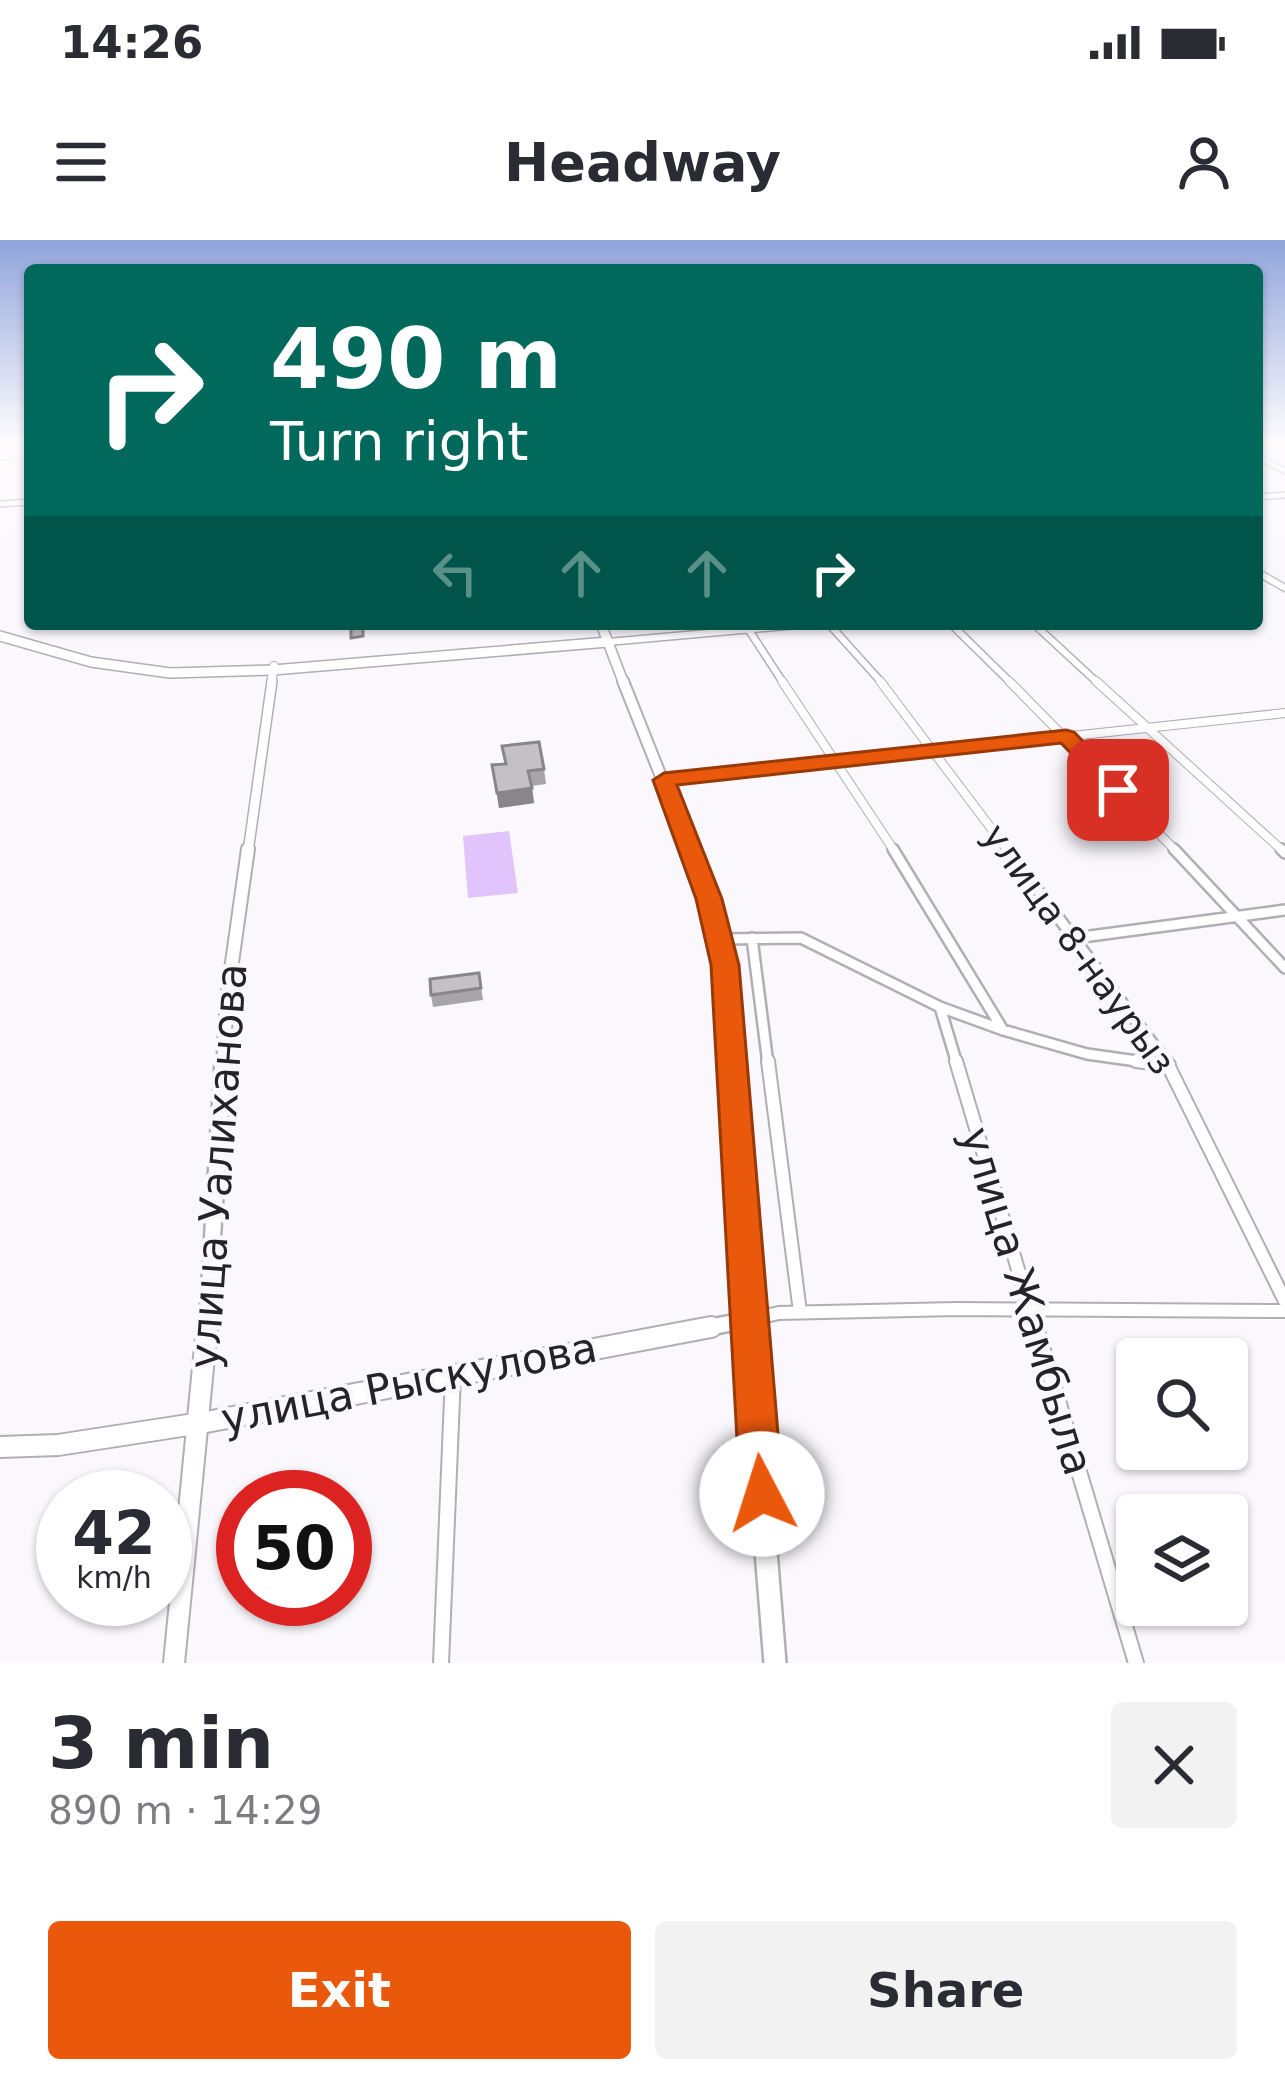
<!DOCTYPE html>
<meta charset="utf-8">
<style>
:root{--surface:#fff;--page:#f2f2f3;--text:#2b2b33;--muted:#7c7c81;--accent:#ea580c}
body{margin:0;font-family:"DejaVu Sans",sans-serif;background:var(--page);color:var(--text);height:100vh;display:flex;flex-direction:column;font-size:45px;white-space:nowrap}
*{box-sizing:border-box;margin:0}
p{font-size:39px;color:var(--muted)}
.icon{flex:none;width:66px;height:66px;fill:none;stroke:currentColor;stroke-width:2;stroke-linecap:round;stroke-linejoin:round}
.map{position:relative;height:1423px;overflow:hidden}
.panel{display:flex;flex-direction:column;background:var(--surface);flex:1}
.panel>*{flex:none}
.hud{position:absolute;left:24px;top:24px;width:1239px;height:366px;border-radius:12px;box-shadow:0 3px 9px #0004;background:#00695c;color:#fff;overflow:hidden}
.buttons{position:absolute;left:1116px;top:1098px;display:grid;gap:24px}
.buttons a{display:grid;place-items:center;width:132px;height:132px;border-radius:12px;background:var(--surface);box-shadow:0 3px 9px #0004;font-size:60px}
.speed{position:absolute;left:36px;top:1230px;display:flex;gap:24px;font-size:60px;font-weight:700;text-align:center}
.speed>*{display:grid;place-content:center;width:156px;height:156px;border-radius:50%;background:var(--surface);box-shadow:0 3px 9px #0004;line-height:1}
.speed small{font-size:30px;font-weight:400}
.speed .limit{border:18px solid #d22;background:#fff;color:#111}
.pin{position:absolute;display:grid;place-items:center;width:102px;height:102px;color:#fff;margin:-51px;border-radius:24px;box-shadow:0 6px 18px #0006}
.me{position:absolute;width:132px;margin:-66px;rotate:355deg;stroke-linejoin:round;filter:drop-shadow(0 0 9px #0008)}
.turn{display:flex;align-items:center;gap:42px;height:252px;padding:0 48px;font-size:54px}
.turn .icon{width:156px;height:156px;stroke-width:2.5}
.turn b{display:block;font-size:84px;line-height:102px}
.lanes{display:flex;align-items:center;height:114px;padding:0 48px;background:#0003;justify-content:center;gap:60px;direction:ltr}
.lanes .off{opacity:.35}
.round{display:grid;place-items:center;flex:none;width:126px;height:126px;border-radius:12px;background:var(--page)}
.head{display:flex;align-items:center;justify-content:space-between;height:204px;padding:0 48px}
h1{font-size:72px;font-weight:700;line-height:90px}
.button{display:flex;gap:24px;margin-top:auto;padding:24px 48px}
.button a{flex:1;height:138px;border-radius:12px;background:var(--accent);color:#fff;font-size:48px;font-weight:700;line-height:138px;text-align:center}
.button a+a{background:var(--page);color:var(--text)}
.status{display:flex;justify-content:space-between;align-items:center;height:84px;padding:0 60px;background:var(--surface);direction:ltr}
.status svg{height:33px;fill:currentColor}
header{display:flex;justify-content:space-between;align-items:center;height:156px;padding:0 48px;background:var(--surface);font-size:54px;font-weight:700}
.map>svg:first-child{display:block}
.green{fill:#e1c4fc}
.lines{fill:none;stroke-linecap:round;stroke-linejoin:round}
.minor-far5-casing{stroke:#b1aeb4;stroke-width:8}
.minor-far4-casing{stroke:#b1aeb4;stroke-width:9}
.minor-far3-casing{stroke:#b1aeb4;stroke-width:10}
.minor-far2-casing{stroke:#b1aeb4;stroke-width:14}
.minor-far1-casing{stroke:#b1aeb4;stroke-width:16}
.minor-casing{stroke:#b1aeb4;stroke-width:18}
.tertiary-far4-casing{stroke:#b1aeb4;stroke-width:10}
.tertiary-far3-casing{stroke:#b1aeb4;stroke-width:12}
.tertiary-far2-casing{stroke:#b1aeb4;stroke-width:16}
.tertiary-far1-casing{stroke:#b1aeb4;stroke-width:20}
.tertiary-casing{stroke:#b1aeb4;stroke-width:24}
.secondary-far5-casing{stroke:#b1aeb4;stroke-width:10}
.secondary-far4-casing{stroke:#b1aeb4;stroke-width:12}
.secondary-far3-casing{stroke:#b1aeb4;stroke-width:14}
.secondary-far2-casing{stroke:#b1aeb4;stroke-width:18}
.secondary-far1-casing{stroke:#b1aeb4;stroke-width:21}
.secondary-casing{stroke:#b1aeb4;stroke-width:26}
.minor-far5{stroke:#fff;stroke-width:4.5}
.minor-far4{stroke:#fff;stroke-width:6}
.minor-far3{stroke:#fff;stroke-width:8}
.minor-far2{stroke:#fff;stroke-width:9}
.minor-far1{stroke:#fff;stroke-width:12}
.minor{stroke:#fff;stroke-width:14}
.tertiary-far4{stroke:#fff;stroke-width:8}
.tertiary-far3{stroke:#fff;stroke-width:9}
.tertiary-far2{stroke:#fff;stroke-width:12}
.tertiary-far1{stroke:#fff;stroke-width:15}
.tertiary{stroke:#fff;stroke-width:20}
.secondary-far5{stroke:#fff;stroke-width:8}
.secondary-far4{stroke:#fff;stroke-width:9}
.secondary-far3{stroke:#fff;stroke-width:10}
.secondary-far2{stroke:#fff;stroke-width:14}
.secondary-far1{stroke:#fff;stroke-width:16}
.secondary{stroke:#fff;stroke-width:21}
.wall{fill:#a8a5aa}
.shaded-wall{fill:#88868b}
.building{fill:#c3c0c6;stroke:#88868b;stroke-width:3}
.route{fill:#ea580c;stroke:#983908;stroke-width:3}
.labels{text-anchor:middle;dominant-baseline:central;stroke-width:9;stroke-linejoin:round;paint-order:stroke}
.street-label{font-size:36px;fill:#242326;stroke:#faf7fd}
.near-street-label{font-size:42px;fill:#242326;stroke:#faf7fd}
</style>
<div class="status"><b>14:26</b><svg viewBox="0 0 49 12"><path d="M0 12V9h3v3zM5 12V6h3v6zM10 12V3h3v9zM15 12V0h3v12zM26 1h20v11H26zM47 4h2v5h-2z"/></svg></div>
<header><svg class="icon" aria-label="menu" viewBox="0 0 24 24"><path d="M4 6h16M4 12h16M4 18h16"/></svg>Headway<svg class="icon" aria-label="person" viewBox="0 0 24 24"><circle cx="12" cy="8" r="4"/><path d="M4 21q1-7 8-7t8 7"/></svg></header>
<div class="map">
<svg width="1285" height="1423" viewBox="0 0 1285 1423">
<rect width="100%" height="100%" fill="#faf7fd"/>
<path class="green" d="M509 591 518 653 468 658 463 596Z"/>
<g class="lines">
<g class="minor-far5-casing">
<path id="minor-far5" d="M1257 217 1285 231
M1257 257 1285 255
M0 264 30 262"/>
</g>
<g class="minor-far4-casing">
<path id="minor-far4" d="M1257 332 1285 348
M745 384 784 444
M829 384 883 444
M951 384 1012 444
M1034 384 1099 444
M608 402 809 384"/>
</g>
<g class="minor-far3-casing">
<path id="minor-far3" d="M782 441 895 612
M880 441 1009 612
M1009 441 1177 612
M1096 441 1284 612
M664 540 1285 473"/>
</g>
<g class="minor-far2-casing">
<path id="minor-far2" d="M893 609 1003 790
M1007 609 1168 824
M1174 609 1285 728
M1281 609 1285 613
M752 698 768 824
M1075 698 1285 670
M720 699 801 698 940 767 1003 790 1087 814 1158 824
M940 767 957 824"/>
</g>
<g class="minor-far1-casing">
<path id="minor-far1" d="M768 821 800 1072
M956 821 1036 1090
M1136 821 1169 825
M1166 821 1285 1061
M747 1080 779 1073 956 1069 1285 1071"/>
</g>
<g class="minor-casing">
<path id="minor" d="M1036 1087 1136 1423
M441 1423 453 1135"/>
</g>
<g class="tertiary-far4-casing">
<path id="tertiary-far4" d="M271 444 274 426"/>
</g>
<g class="tertiary-far3-casing">
<path id="tertiary-far3" d="M248 612 272 441"/>
</g>
<g class="tertiary-far2-casing">
<path id="tertiary-far2" d="M223 824 227 758 248 609"/>
</g>
<g class="tertiary-far1-casing">
<path id="tertiary-far1" d="M207 1090 223 821
M695 1090 747 1080"/>
</g>
<g class="tertiary-casing">
<path id="tertiary" d="M0 1207 58 1205 201 1183 711 1087
M174 1423 207 1087"/>
</g>
<g class="secondary-far5-casing">
<path id="secondary-far5" d="M0 215 30 214"/>
</g>
<g class="secondary-far4-casing">
<path id="secondary-far4" d="M601 384 624 444
M0 396 91 422 170 433 273 430 608 402"/>
</g>
<g class="secondary-far3-casing">
<path id="secondary-far3" d="M623 441 691 612"/>
</g>
<g class="secondary-far2-casing">
<path id="secondary-far2" d="M689 609C719 684 726 744 731 824"/>
</g>
<g class="secondary-far1-casing">
<path id="secondary-far1" d="M731 821 748 1090"/>
</g>
<g class="secondary-casing">
<path id="secondary" d="M748 1087 775 1423"/>
</g>
<use href="#minor-far5" class="minor-far5"/>
<use href="#minor-far4" class="minor-far4"/>
<use href="#minor-far3" class="minor-far3"/>
<use href="#minor-far2" class="minor-far2"/>
<use href="#minor-far1" class="minor-far1"/>
<use href="#minor" class="minor"/>
<use href="#tertiary-far4" class="tertiary-far4"/>
<use href="#tertiary-far3" class="tertiary-far3"/>
<use href="#tertiary-far2" class="tertiary-far2"/>
<use href="#tertiary-far1" class="tertiary-far1"/>
<use href="#tertiary" class="tertiary"/>
<use href="#secondary-far5" class="secondary-far5"/>
<use href="#secondary-far4" class="secondary-far4"/>
<use href="#secondary-far3" class="secondary-far3"/>
<use href="#secondary-far2" class="secondary-far2"/>
<use href="#secondary-far1" class="secondary-far1"/>
<use href="#secondary" class="secondary"/>
</g>
<path class="wall" d="M502 506 544 529 546 544 532 546 534 563 499 568 492 525 505 524Z
M479 733 483 760 433 767 431 755Z"/>
<path class="shaded-wall" d="M532 548 534 563 499 568 497 553Z"/>
<path class="building" d="M363 387V396L351 398V388Z
M539 502 544 529 528 531 532 548 497 553 492 525 506 524 502 506Z
M479 733 481 748 431 755 430 739Z"/>
<linearGradient id="sky" x2="0" y2="1"><stop stop-color="#91a5dc"/><stop offset="0.5" stop-color="#fdfbfe"/><stop offset="1" stop-color="#fdfbfe" stop-opacity="0"/></linearGradient>
<rect width="1285" height="401" fill="url(#sky)"/>
<path class="route" d="M1066 490 1074 492 1126 545V554H1110L1061 503 677 545 722 659 739 725 783 1254 777 1269 762 1276 746 1269 740 1254 711 725 696 659 653 540 664 533Z"/>
<g class="labels">
<g class="street-label">
<text transform="translate(1079 709) rotate(54)">улица 8-наурыз</text>
</g>
<g class="near-street-label">
<text transform="translate(218 926) rotate(-86)">улица Уалиханова</text>
<text transform="translate(1027 1061) rotate(73)">улица Жамбыла</text>
<text transform="translate(409 1143) rotate(-11)">улица Рыскулова</text>
</g>
</g>
</svg>
<div class="buttons">
<a><svg class="icon" aria-label="search" viewBox="0 0 24 24"><circle cx="10" cy="10" r="6"/><path d="M15 15l6 6"/></svg></a>
<a><svg class="icon" aria-label="layers" viewBox="0 0 24 24"><path d="M12 4l9 5-9 5-9-5zM3 14l9 5 9-5"/></svg></a>
</div>
<div class="speed"><div>42<small>km/h</small></div><div class="limit">50</div></div>
<div class="pin" style="left:1118px;top:550px;background:#d93025"><svg class="icon" aria-label="arrive" viewBox="0 0 24 24"><path d="M6 21V4h12l-3 4 3 4H6"/></svg></div>
<svg class="me" style="left:762px;top:1254px" viewBox="-20 -20 40 40"><circle r="19" fill="#fff"/><path d="M0-13L10 11 0 6-10 11z" fill="#ea580c"/></svg>
<div class="hud">
<div class="turn"><svg class="icon" aria-label="right" viewBox="0 0 24 24"><path d="M7 20v-9h11M14 6l5 5-5 5"/></svg><div><b>490 m</b>Turn right</div></div>
<div class="lanes"><svg class="icon off" aria-label="left" viewBox="0 0 24 24"><path d="M17 20v-9H6M10 6l-5 5 5 5"/></svg><svg class="icon off" aria-label="ahead" viewBox="0 0 24 24"><path d="M12 20V5M6 11l6-6 6 6"/></svg><svg class="icon off" aria-label="ahead" viewBox="0 0 24 24"><path d="M12 20V5M6 11l6-6 6 6"/></svg><svg class="icon" aria-label="right" viewBox="0 0 24 24"><path d="M7 20v-9h11M14 6l5 5-5 5"/></svg></div>
</div>
</div>
<section class="panel">
<div class="head"><div><h1>3 min</h1><p>890 m · 14:29</p></div><a class="round"><svg class="icon" aria-label="close" viewBox="0 0 24 24"><path d="M6 6l12 12M18 6L6 18"/></svg></a></div>
<div class="button"><a>Exit</a><a>Share</a></div>
</section>
